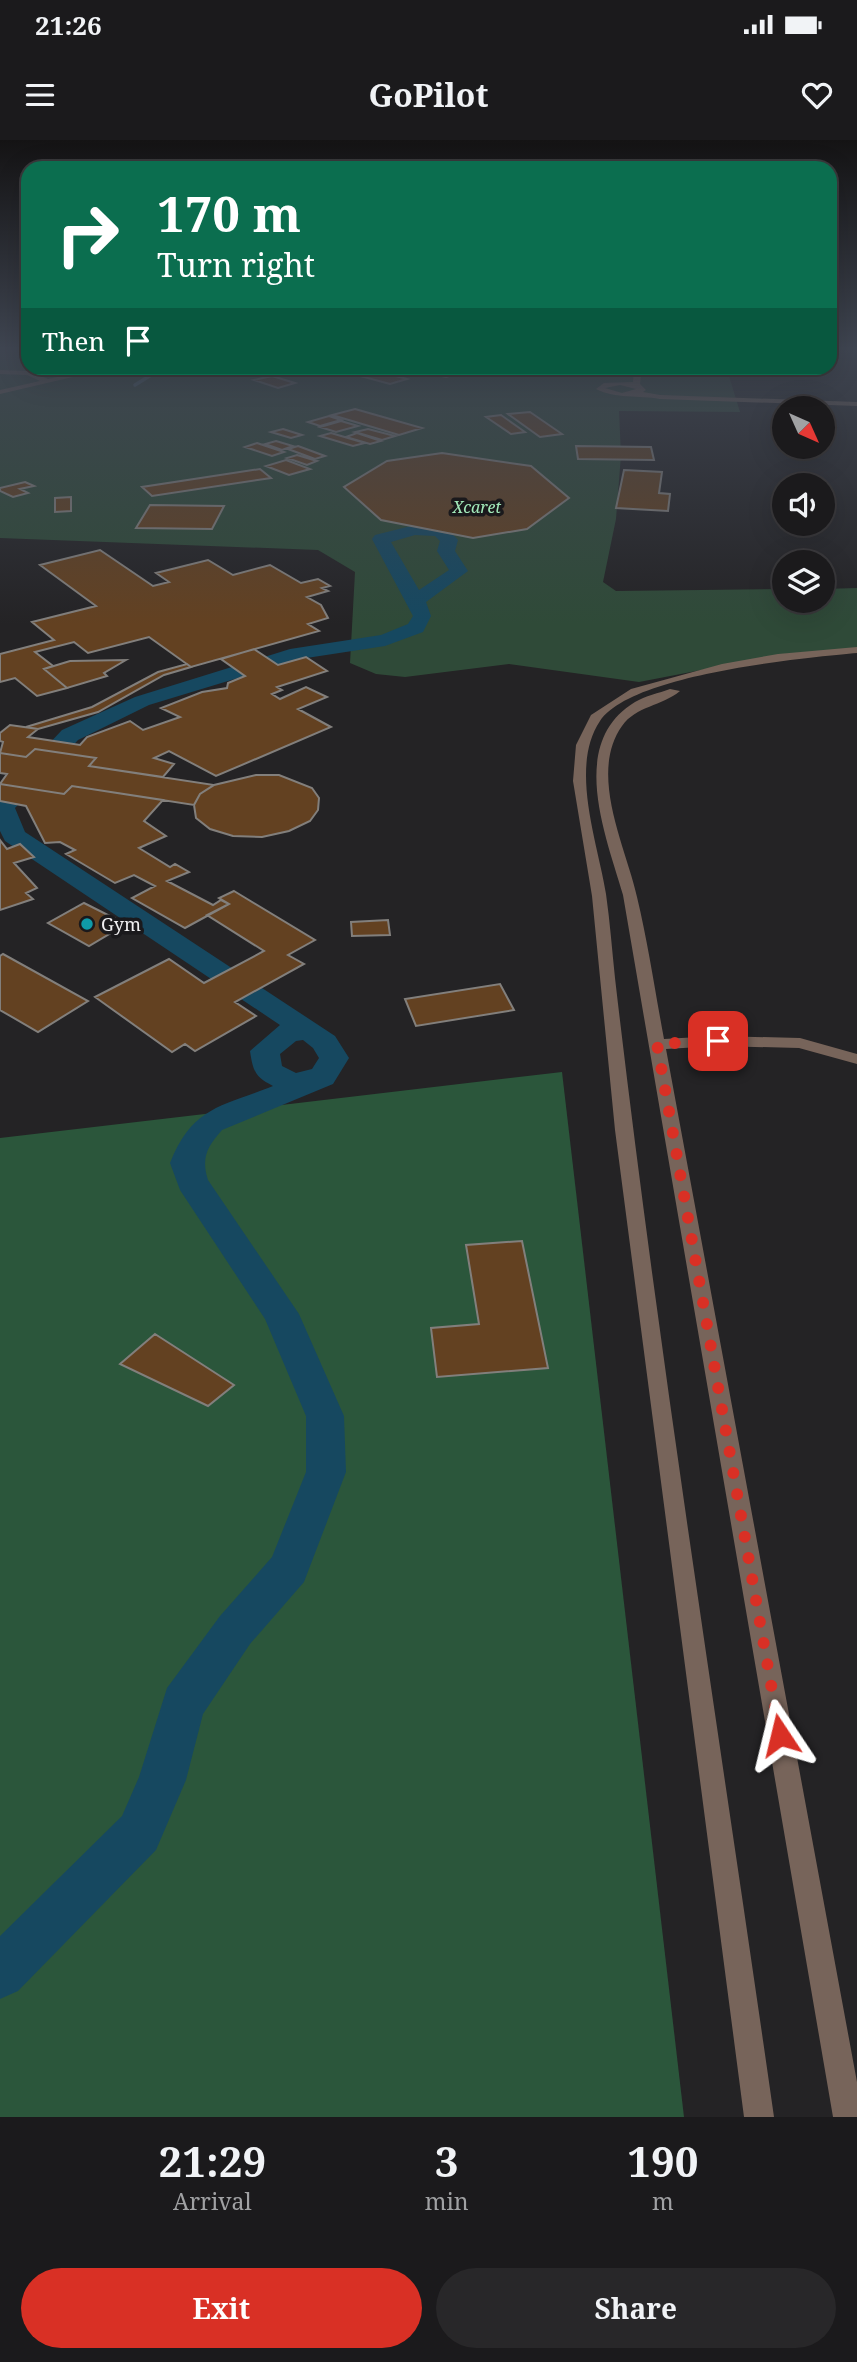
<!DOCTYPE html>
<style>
:root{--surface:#1b1a1c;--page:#282729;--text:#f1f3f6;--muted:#a0a1a3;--line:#39383b;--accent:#d93025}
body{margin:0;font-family:"Noto Serif",serif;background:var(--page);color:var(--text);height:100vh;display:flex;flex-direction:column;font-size:26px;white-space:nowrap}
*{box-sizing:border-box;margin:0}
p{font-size:23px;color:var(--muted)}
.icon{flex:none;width:38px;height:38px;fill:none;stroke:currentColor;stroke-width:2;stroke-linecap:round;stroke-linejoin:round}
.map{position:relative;height:1977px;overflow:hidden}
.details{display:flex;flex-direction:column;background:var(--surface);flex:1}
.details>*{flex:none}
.guide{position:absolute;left:21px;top:21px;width:816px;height:214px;border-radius:21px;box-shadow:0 7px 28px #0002,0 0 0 2px var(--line);background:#0b6e4f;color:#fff;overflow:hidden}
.needle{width:46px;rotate:135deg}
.tools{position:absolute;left:772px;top:256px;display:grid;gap:14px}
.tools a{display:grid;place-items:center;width:63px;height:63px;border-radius:50%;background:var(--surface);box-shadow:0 7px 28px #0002,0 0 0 2px var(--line);font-size:35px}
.pin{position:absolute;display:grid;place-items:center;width:60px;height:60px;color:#fff;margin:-30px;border-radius:14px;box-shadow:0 4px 10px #0006}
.me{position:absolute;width:77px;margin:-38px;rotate:350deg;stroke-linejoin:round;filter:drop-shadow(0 0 5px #0008)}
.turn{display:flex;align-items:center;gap:24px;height:147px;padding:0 21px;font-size:32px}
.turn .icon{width:91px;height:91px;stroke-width:2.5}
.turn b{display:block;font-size:49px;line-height:60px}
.then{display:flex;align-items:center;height:66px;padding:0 21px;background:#0003;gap:14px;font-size:26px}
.eta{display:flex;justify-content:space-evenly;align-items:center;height:119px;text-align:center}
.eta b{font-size:42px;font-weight:700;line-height:49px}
.primary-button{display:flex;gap:14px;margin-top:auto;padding:14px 21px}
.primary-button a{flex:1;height:80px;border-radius:42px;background:var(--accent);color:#fff;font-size:28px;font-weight:700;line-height:80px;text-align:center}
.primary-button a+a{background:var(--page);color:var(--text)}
.status{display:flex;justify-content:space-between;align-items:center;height:49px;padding:0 35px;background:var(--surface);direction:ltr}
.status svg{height:19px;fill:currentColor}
header{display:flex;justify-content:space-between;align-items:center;height:91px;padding:0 21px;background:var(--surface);font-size:32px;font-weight:700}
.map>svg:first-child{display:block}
.green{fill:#2f4a38}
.forest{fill:#2b563b}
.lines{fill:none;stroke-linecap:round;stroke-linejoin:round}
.stream{stroke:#587a8c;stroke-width:3.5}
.canal{fill:#164860;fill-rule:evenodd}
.building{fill:#634121;stroke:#827f7c;stroke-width:2}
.minor{fill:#77645a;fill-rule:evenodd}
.route{stroke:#d93025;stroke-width:12;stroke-dasharray:0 21.6}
.culture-dot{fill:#0f9aa8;stroke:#1a191c;stroke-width:2.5}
.labels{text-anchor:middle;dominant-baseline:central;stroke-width:7;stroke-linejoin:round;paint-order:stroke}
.far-park-label{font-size:16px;font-style:italic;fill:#a3eaba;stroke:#1a191c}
.poi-label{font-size:18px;fill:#f1f0f2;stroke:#1a191c;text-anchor:start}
</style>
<div class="status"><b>21:26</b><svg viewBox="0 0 49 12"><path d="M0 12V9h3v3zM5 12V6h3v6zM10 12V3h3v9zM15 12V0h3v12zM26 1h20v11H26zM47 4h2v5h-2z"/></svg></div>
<header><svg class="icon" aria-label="menu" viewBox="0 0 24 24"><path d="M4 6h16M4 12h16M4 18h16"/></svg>GoPilot<svg class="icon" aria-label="heart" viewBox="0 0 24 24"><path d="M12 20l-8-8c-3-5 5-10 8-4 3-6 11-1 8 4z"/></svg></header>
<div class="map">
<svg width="857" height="1977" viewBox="0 0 857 1977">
<rect width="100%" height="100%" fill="#242325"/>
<path class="green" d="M0 208H28V228H643L645 231 729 236 740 272 619 271 621 315 616 379 603 442 616 451 784 449V460H822L823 449 857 448V508L785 514 639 542 509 524 405 537 376 534 350 523 355 432 318 410 0 398Z"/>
<path class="forest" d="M562 932 684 1977H0V998Z"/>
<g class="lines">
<path class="stream" d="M135 245 151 235 147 228"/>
<path class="canal" d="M415 385 446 387 458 400 455 411 468 431 426 462 431 476 423 492 385 506 300 519 149 565 78 600 15 668 25 692 335 896 349 918 333 944 222 990C207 1007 201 1018 208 1040L299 1174 344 1276 346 1332 304 1442 250 1504 203 1574 186 1640 156 1710 18 1851 0 1859V1796L122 1676 139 1637 167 1548 220 1476 272 1417 306 1332V1276L265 1179 180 1050 170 1023C193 966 221 967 273 946 255 937 253 931 250 911L280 885 5 701 0 691V656L62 590 135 557 290 509 381 495 408 484 413 476 372 399 375 395ZM415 395 435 396 440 401 437 411 449 430 419 450 391 402ZM303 900 313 908 319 918 312 929 296 933 282 926 280 914 296 901Z"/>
</g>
<path class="building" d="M298 228 308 231 293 234 276 229Z
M340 228H379L387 230 365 235Z
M446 228H466L473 229 446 237 429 233Z
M381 232 407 239 390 244 364 237Z
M272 236 295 243 278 248 254 240Z
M355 269 422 288 399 295 332 275Z
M530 272 562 294 540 297 508 274Z
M501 275 525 292 511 294 486 277Z
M329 276 341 280 320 286 308 282Z
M341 281 358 286 336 292 320 287Z
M283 289 302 295 291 298 271 292Z
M368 289 395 296 382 300 355 292Z
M331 293 365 303 353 306 320 296Z
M357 293 381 301 370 304 346 297Z
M276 301 293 306 282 310 265 304Z
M257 303 284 312 272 316 245 307Z
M298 306 325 316 315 319 288 309Z
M576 306 651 307 654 320 578 319Z
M442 313 531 326 569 358 527 389 473 398 381 380 344 347 387 321Z
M297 315 317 321 307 325 287 318Z
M286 320 310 329 289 335 266 326Z
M260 329 271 338 152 356 142 347Z
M624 330 662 332 659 353 670 354 668 371 616 368Z
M25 342 34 346 20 349 28 353 13 357 0 351V348Z
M71 357V371L55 372V358Z
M150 365 224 366 212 389 136 388Z
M100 410 153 446 169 442 156 433 208 420 233 435 270 425 301 443 318 439 330 446 322 448 328 451 307 457 321 465 328 478 308 484 319 491 191 527 149 497 88 513 74 502 35 512 53 526 44 529 67 548 37 556 15 538 0 542V514L54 500 32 482 96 466 40 425Z
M254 509 278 525 306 517 327 531 277 547 282 550 272 554 280 559 306 547 327 557 298 569 331 587 216 636 169 611 154 618 174 624 163 637 89 626 96 618 35 609 26 617 0 613 3 602 0 601V593L10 585 38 589 28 597 80 605 87 597 130 581 143 590 180 577 161 568 202 552 227 548 228 543 245 536 221 519Z
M126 520 104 533 107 536 67 548 44 529 70 521Z
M187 524 191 527 164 535 98 572 38 589 26 587 92 567 158 532Z
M35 609 96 618 89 626 214 645 200 654 194 665 72 646 64 654 0 644 7 634 0 633V613L26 617Z
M256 635H279L312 648 319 658 318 670 310 681 289 691 262 697 233 696 210 689 196 678 194 665 200 654 214 645Z
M0 644 64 654 72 646 163 660 144 681 166 696 139 708 170 727 175 724 189 732 167 741 213 765 221 760 229 764 185 788 132 758 155 746 134 735 115 743 66 714 75 710 60 702 45 703 26 666 0 661Z
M0 700 7 709 20 704 34 717 14 723 37 748 26 753 33 759 0 770Z
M234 751 315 800 288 815 304 824 235 862 256 876 195 911 185 904 172 912 95 857 169 819 204 843 264 811 207 775 229 764 219 758Z
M84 763 126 784 89 806 48 783Z
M388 780 390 795 352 796 351 782Z
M3 814 88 861 38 892 0 870V816Z
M500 844 514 870 416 886 405 859Z
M522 1101 548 1228 437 1237 431 1188 479 1184 466 1105Z
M155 1194 234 1245 208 1266 120 1224Z"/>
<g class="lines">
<path class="minor" d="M100 228H111L0 254V250L40 241 27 235 0 234V230L28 231 48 239Z
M634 228H642L640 244 646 250 643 252 660 255 857 262V266L660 259C638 255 616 259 596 249L604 243 633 242ZM620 245 636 249 622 253 605 248Z
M857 507V513C802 518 631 534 600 581 569 627 598 703 606 754 610 782 612 810 615 838 659 1219 720 1598 774 1977H744L615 990 592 756 573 641 576 605 591 575 631 549 722 524 778 514Z
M670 549 680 551C662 566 636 566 622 586 588 634 626 707 637 757 648 803 655 851 664 899L717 896 800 898 857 914V924L799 908 717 906 666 909 857 1942V1977H833L623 755C606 696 567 603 635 562 645 556 659 553 670 549Z"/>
</g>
<linearGradient id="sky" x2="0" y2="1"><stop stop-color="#141314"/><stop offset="0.43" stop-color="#3f4551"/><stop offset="1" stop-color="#3f4551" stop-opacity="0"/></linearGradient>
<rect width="857" height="484" fill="url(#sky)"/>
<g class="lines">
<path class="route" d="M718 901 657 904 780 1595"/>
</g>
<circle class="culture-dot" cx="87" cy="784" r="7"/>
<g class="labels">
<g class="far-park-label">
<text x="477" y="367">Xcaret</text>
</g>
<g class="poi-label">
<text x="101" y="784">Gym</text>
</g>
</g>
</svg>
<div class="tools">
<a><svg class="needle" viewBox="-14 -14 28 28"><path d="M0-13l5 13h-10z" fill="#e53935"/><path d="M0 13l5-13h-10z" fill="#a0a1a3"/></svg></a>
<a><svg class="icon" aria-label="sound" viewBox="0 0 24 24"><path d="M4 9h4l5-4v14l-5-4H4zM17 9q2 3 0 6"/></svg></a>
<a><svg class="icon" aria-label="layers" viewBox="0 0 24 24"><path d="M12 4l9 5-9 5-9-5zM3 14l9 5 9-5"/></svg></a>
</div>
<div class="pin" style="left:718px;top:901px;background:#d93025"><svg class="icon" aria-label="arrive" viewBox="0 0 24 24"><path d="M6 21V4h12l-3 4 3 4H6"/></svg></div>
<svg class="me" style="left:780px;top:1595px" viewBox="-20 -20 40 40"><path d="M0-17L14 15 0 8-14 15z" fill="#d93025" stroke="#fff" stroke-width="4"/></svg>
<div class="guide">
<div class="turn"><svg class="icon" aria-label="right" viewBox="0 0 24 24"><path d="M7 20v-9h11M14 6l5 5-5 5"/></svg><div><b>170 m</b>Turn right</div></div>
<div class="then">Then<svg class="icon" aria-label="arrive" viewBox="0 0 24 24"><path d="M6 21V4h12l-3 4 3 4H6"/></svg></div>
</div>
</div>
<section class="details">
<div class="eta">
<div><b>21:29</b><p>Arrival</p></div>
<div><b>3</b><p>min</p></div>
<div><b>190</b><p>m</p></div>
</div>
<div class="primary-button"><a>Exit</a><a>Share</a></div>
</section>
